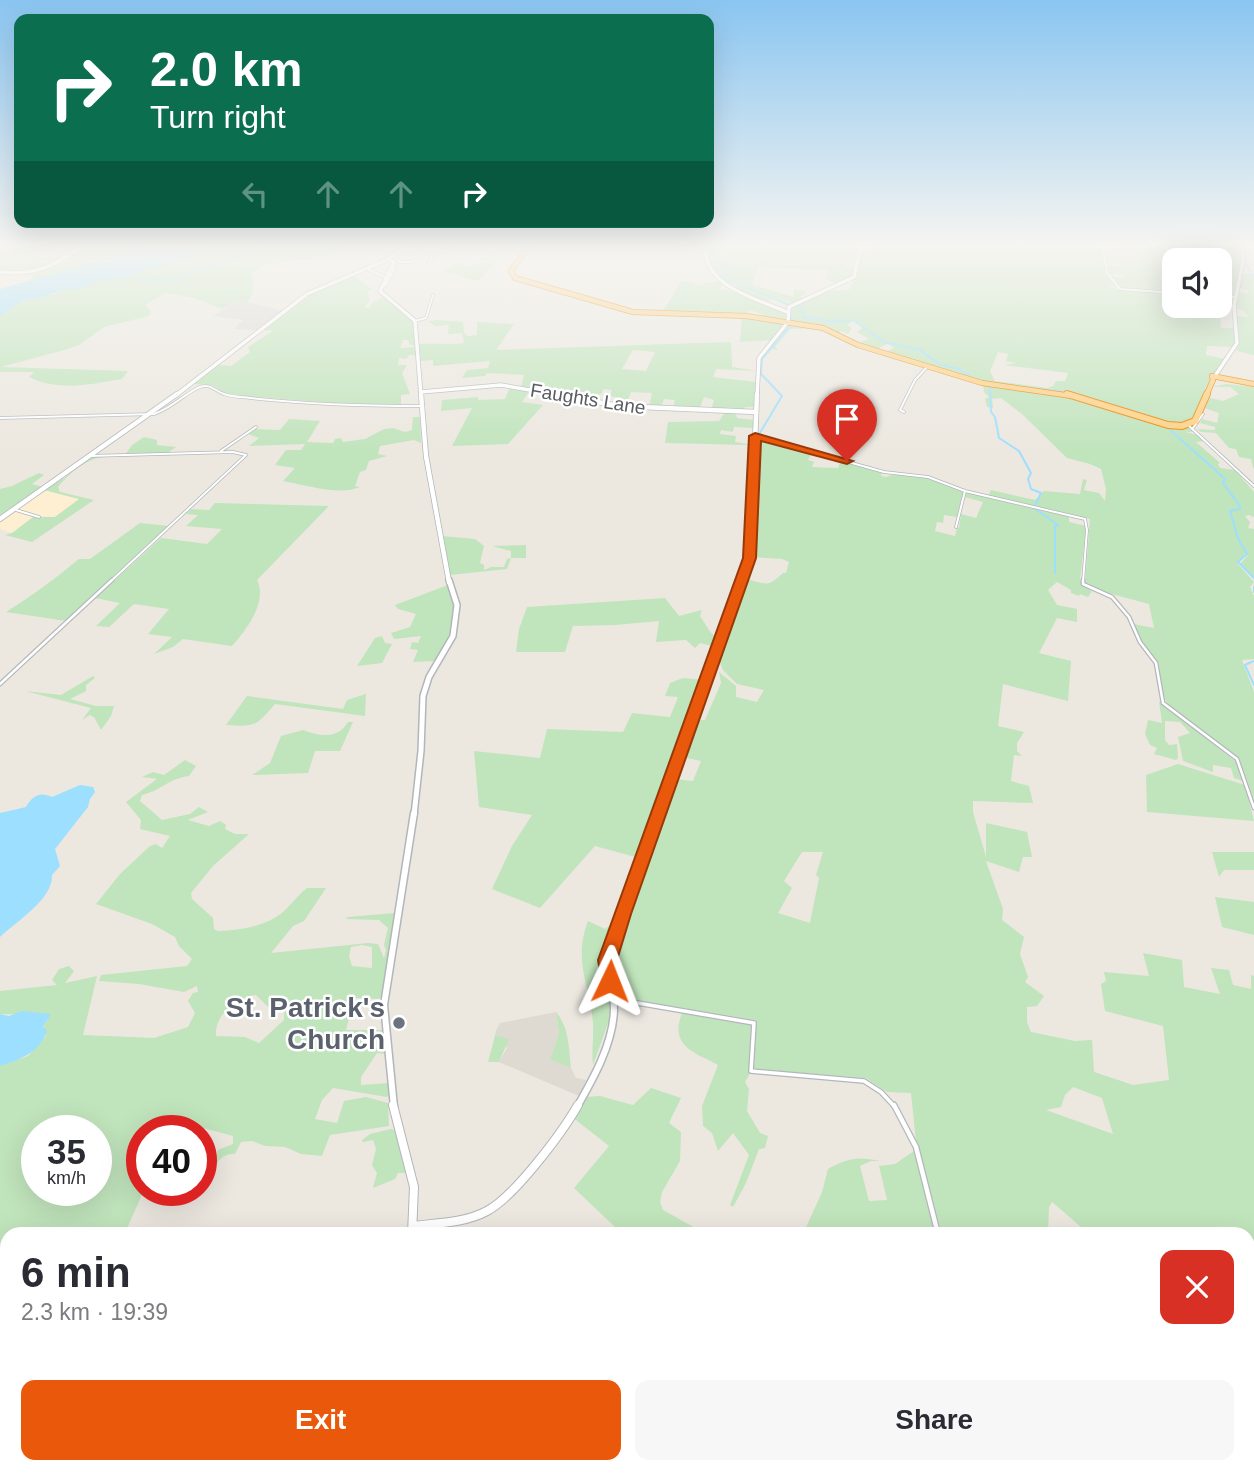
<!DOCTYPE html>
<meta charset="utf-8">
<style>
:root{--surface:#fff;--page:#f7f7f7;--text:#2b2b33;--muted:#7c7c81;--accent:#ea580c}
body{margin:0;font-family:Helvetica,sans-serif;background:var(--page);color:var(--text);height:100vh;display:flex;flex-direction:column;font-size:26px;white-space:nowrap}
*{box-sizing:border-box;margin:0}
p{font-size:23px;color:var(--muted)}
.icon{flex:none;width:38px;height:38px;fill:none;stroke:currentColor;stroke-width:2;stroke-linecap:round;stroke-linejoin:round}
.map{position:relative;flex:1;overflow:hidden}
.sheet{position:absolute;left:0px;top:1227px;width:1255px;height:247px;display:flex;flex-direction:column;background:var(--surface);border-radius:21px 21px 0 0;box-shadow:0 7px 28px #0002}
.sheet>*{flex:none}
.banner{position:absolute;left:14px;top:14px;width:700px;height:214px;border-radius:14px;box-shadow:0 7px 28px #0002;background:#0b6e4f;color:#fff;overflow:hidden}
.controls{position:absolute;left:1162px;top:248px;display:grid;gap:14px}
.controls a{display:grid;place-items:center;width:70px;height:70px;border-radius:14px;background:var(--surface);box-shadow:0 7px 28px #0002;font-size:35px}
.speed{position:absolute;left:21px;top:1115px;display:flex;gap:14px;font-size:35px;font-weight:700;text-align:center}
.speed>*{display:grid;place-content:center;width:91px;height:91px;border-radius:50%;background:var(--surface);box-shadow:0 7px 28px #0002;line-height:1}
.speed small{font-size:18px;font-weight:400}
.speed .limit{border:10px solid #d22;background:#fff;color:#111}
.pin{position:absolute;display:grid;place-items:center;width:60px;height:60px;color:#fff;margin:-72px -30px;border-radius:50% 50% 50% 0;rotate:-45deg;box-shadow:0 0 7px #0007}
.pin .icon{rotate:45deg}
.me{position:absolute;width:77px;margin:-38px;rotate:2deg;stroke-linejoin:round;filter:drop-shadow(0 0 5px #0008)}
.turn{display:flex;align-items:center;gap:24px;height:147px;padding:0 21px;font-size:32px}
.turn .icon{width:91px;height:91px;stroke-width:2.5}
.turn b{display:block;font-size:49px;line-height:60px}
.lanes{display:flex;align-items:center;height:66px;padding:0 21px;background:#0003;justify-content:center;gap:35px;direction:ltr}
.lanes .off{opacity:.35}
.round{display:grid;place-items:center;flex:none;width:74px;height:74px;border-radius:14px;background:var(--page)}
.summary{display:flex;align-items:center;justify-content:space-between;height:119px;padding:0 21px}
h1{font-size:42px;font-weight:800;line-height:52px}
.action{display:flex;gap:14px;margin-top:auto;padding:14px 21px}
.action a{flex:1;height:80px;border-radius:14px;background:var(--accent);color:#fff;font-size:28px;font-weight:800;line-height:80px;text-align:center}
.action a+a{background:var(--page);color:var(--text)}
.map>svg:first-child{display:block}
.commercial{fill:#feefd3}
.industrial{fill:#dddad5}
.education{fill:#ded9d1}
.green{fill:#c0e4bc;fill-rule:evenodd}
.water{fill:#9ddfff}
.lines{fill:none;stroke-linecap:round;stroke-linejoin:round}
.stream{stroke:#9ddfff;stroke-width:2}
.street-far3-casing{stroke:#b3b7bb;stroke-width:3.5}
.street-far2-casing{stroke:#b3b7bb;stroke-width:5}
.street-far1-casing{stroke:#b3b7bb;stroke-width:6}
.street-casing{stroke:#b3b7bb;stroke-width:7}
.secondary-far4-casing{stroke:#b2b6bb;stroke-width:5}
.secondary-far3-casing{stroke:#b2b6bb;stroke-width:6}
.secondary-far2-casing{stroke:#b2b6bb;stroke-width:8}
.secondary-far1-casing{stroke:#b2b6bb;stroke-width:9}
.secondary-casing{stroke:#b2b6bb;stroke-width:10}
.highway-far1-casing{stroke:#ec8700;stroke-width:6}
.highway-casing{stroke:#ec8700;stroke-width:8}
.street-far3{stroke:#fff;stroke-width:2}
.street-far2{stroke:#fff;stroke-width:2.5}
.street-far1{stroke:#fff;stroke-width:3.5}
.street{stroke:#fff;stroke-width:4.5}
.secondary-far4{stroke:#fff;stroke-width:3.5}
.secondary-far3{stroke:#fff;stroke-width:4.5}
.secondary-far2{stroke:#fff;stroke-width:5}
.secondary-far1{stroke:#fff;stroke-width:6}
.secondary{stroke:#fff;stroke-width:8}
.highway-far1{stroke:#fdd186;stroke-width:4.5}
.highway{stroke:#fdd186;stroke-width:6}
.route{fill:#ea580c;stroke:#983908;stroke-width:2}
.worship-dot{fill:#6b7280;stroke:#fff;stroke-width:2.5}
.labels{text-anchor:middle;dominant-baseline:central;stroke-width:5;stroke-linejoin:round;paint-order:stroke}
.far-street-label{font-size:19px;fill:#595d61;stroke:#fff}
.near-worship-label{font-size:28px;font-weight:bold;fill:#5b616d;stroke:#fff;text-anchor:end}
</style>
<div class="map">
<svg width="1254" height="1473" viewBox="0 0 1254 1473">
<rect width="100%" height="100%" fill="#ece8e0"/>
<path class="commercial" d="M44 490 80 499 54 517 41 516 12 533 0 529V521Z"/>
<path class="industrial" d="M239 300 284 311 259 330 234 329 243 320 213 316Z"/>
<path class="education" d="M556 1012 559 1033 550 1060 571 1068 576 1078 586 1080 579 1096 499 1062 507 1048 495 1036 500 1023Z"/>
<path class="green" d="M10 247H40L34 252 33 256 55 258 64 253 46 271 82 247H150L126 254 112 264 31 280 32 276 38 272 23 274 0 271V252L8 251Z
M196 247H344C319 268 276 252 252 274L253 294 247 302 239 300 222 309 194 298 165 293 145 305 151 312 149 316 104 327 79 345 64 350 1 367 128 371 122 379C92 384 58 392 29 377L34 372H0V316L22 301 55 294 74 283Z
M707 247H860L856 265 847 263 844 266 855 268 853 277 838 284 825 279 828 276 827 270 758 267 752 285 794 297V289L806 292 800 298 805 299 795 304 776 297 790 304 787 306 773 299 767 301 786 312 788 317 772 340 740 342 742 317 762 318V314L749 310 748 314 761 315 760 317 662 312 682 281 705 286 701 284 719 281 722 285 719 289 738 293 734 288 739 284 725 283 705 258Z
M870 247H1102L1106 274 1115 286 1107 287 1122 290 1110 277H1123L1122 275 1109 274 1107 266H1123L1121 263 1106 262 1105 254 1132 258 1127 250 1117 247H1241L1242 259 1236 293 1232 297 1233 308 1213 312 1220 315 1221 328H1236L1235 347 1207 346 1206 355 1225 359 1215 373 1211 374 1214 375 1188 426 1195 432H1186L1198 435 1205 441 1196 442 1220 463 1218 464 1220 468 1235 470 1254 492V517L1249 515 1245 516 1250 522 1248 528 1254 529V577L1240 564 1248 555 1245 554 1237 563 1254 582 1250 587 1254 596V659L1242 660 1254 692V799L1240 761 1170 707 1162 695 1159 664 1141 641 1133 624 1154 628 1149 604 1093 589 1085 583 1090 519 988 496 991 490 1035 500 1044 491 1080 494 1083 479 1087 480 1084 490 1099 493 1105 501 1106 489 1101 469 1090 464 1067 458 1022 414 1001 398 992 399 993 408 987 407 985 399 989 397 984 392 983 383 886 353 894 347 887 344 875 350 859 343 869 339 857 332 862 328 853 321 847 325 852 328 848 334 841 331 838 334 828 328 789 329 775 347 778 350 772 349 760 362 761 357 790 323 789 308 827 291 849 290 858 271 861 253H869ZM1174 261H1220V306H1174ZM998 352 1008 354 1006 361 1016 363 1005 365 1068 373 1065 381H1056L1053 386 1048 388 995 381 990 371Z
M489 256 500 258 478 281 444 272 457 262 471 267Z
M1254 273V355L1237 351 1239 337 1237 316 1248 317 1245 311 1235 308 1239 292 1248 293V290L1239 288 1241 274Z
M353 275 372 289 367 292 370 300 364 308H370L372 303 383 297 413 320 416 346 410 345 408 340H403L400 348 416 347 417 355H409L406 359 399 358 398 365H407L402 373 410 394 401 395V405L369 406 244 396 225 393 212 385 193 384 218 365 231 366 250 352 248 347 273 331 262 330 307 295Z
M436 320 463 322 464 332 467 336 477 335V322L514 324 496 350 731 342 732 367 757 371 716 369 713 377 756 382 755 407H745L744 411 711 410 714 400 704 397 699 410 673 409 675 400 664 399 661 408H649L652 393 631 392 626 406 616 405 618 398 610 396 612 390 604 389 601 394 593 395 591 401 521 387 524 375 487 373 485 376 462 378 467 370 488 368 490 361 433 366V360L421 361 419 344C435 343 448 345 464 343L462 333 448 334 449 325 435 326 428 321ZM633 350 655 352 646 371 622 369Z
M1226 384 1254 387V470L1251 459 1239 457 1236 449 1229 448 1216 433 1201 432 1197 429 1215 430V427L1200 423 1202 419 1217 423 1219 413 1204 408 1195 425H1191L1207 397 1223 401 1239 394 1230 387H1213Z
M510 387 530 390 522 402 543 405 508 444 452 446 472 408 441 411 442 400 478 397V400L505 399Z
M725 412 736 413 737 418 754 420V428L734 427 733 432 721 430 720 434 736 436 735 442 753 445 665 443 668 422 719 421Z
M413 417H420L421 443 414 440 380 446 378 454 387 456 369 461 366 470 360 472 355 486 360 487C339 496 306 485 283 481L295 468 275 465 286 450H301L305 444 249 446 259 438 248 434 255 429 280 430 289 419 320 421 307 442 333 443 335 439 341 438 343 442 365 439 384 429 393 428 405 432 412 430Z
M144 437 157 440V445L176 447 166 454 125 455 132 445Z
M759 438 812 452 808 460 814 462 812 467 838 468 841 460 882 472 881 476 886 477C908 469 940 482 964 491L957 517 944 515 943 523 937 522 935 531 955 536 957 528H959L961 514 976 518 983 502 965 497 966 492 1069 515V522L1086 526 1080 580 1085 587 1092 591 1088 597 1080 594 1079 596 1071 593V590L1057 582 1048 590 1057 605 1077 609V622L1057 618 1039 653 1071 661 1068 701 1003 684 998 726 1024 732 1017 743V751L1022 756 1014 755 1011 781 1029 786 1033 803 973 801V812L986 857V823L1027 832 1032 857H1023L1019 872 986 861 1003 909 1002 920 1024 937 1020 954 1028 977 1025 982 1044 996 1037 1006 1027 1007V1022L1031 1032 1075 1041 1092 1040 1094 1072 1133 1085 1169 1080 1163 1026 1105 1011 1101 984 1106 981 1104 972 1149 976 1143 953 1182 960 1184 987 1220 994 1211 968 1229 970 1233 985 1251 989V975L1254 976V1473H1145L1140 1467 1248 1466V1357L1251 1354 1248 1352V1234H1102L1081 1227 1052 1202 1049 1207 1048 1234H942L916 1142 911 1093 887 1092 866 1078 754 1069 756 1020 616 997 610 961 675 779 693 781 701 761 682 757 696 720H705L721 683 719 672 736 686V697L757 702 764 690 737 684 723 670 718 658 744 579C767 583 766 589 783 573H786L789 562 782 559 752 557ZM802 852H823L816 875 819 878 810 923 778 913 792 888 784 881ZM1073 1087 1102 1098 1113 1134 1046 1110 1061 1107 1065 1095Z
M90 457H103C85 459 69 474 58 487L60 492 94 500 32 542 5 535 12 533 33 517H55L79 499 44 490 63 479Z
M39 473 44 475 32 484 43 487 0 515V489L12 486Z
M215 503 329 506 257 580C268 602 246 630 232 646L183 639 173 647 154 654 172 637 148 634 169 609 134 604 109 627 96 626 120 603 95 598 161 538 207 544 222 529 186 526 198 515 186 514 191 509 209 510Z
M140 523 169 526 66 621 6 612C32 596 57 577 79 559H90Z
M442 536 475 539 484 546 480 563 484 565V570L491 567H504L507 559 511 558V551L492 546 526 545V558H511L507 569 450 575Z
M448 585C460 618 452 633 435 661L413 662 418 650 410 649 412 642 418 643 421 636 394 639 391 633 410 627 416 614 398 609 395 605Z
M665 598 679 616 702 610 700 616 711 633 718 638 715 647 700 643 695 648 686 640 656 642 659 621 615 625 573 626 565 652H516L519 629 527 607Z
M382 636 385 643 392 644 382 663 357 666 375 638Z
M93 676 95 678 86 685V691L70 699 96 706H114L111 716 101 730 94 717 90 715 82 720 91 708 25 691 61 695Z
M683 678 704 680 639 858 595 846 540 908 492 889 512 846 532 815 479 807 474 751 540 758 547 729 623 732 632 713 670 717 678 697 665 696 670 683Z
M366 694 365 716 275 704C256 726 256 727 226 725L247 696 343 709 347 700Z
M1159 701 1236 762 1243 781 1234 778 1231 768 1213 765V772L1183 761 1178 737 1190 733 1180 722 1165 721V740L1169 745 1177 744 1178 758 1176 760 1154 754 1157 748 1150 745 1145 734 1148 720 1162 723Z
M348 722H353L340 751H315L308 773 252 775 270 763 281 736 303 730C319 736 337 740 348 722Z
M185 760 196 766 189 776C170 778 160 791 142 795L140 801 162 820 190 814 199 807 208 812 188 820 209 826 220 821 226 825 225 829 235 834H249L213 866 191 893 192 899 213 918 214 929 218 931C240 930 265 927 283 912 291 905 298 895 307 888H326L304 921 293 926 271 953 368 943 378 944 384 958 386 950 384 945 388 928 379 920 346 919 348 917 395 913 382 996 379 999 354 998 346 1030H382V1033L371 1034V1043L379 1050H384L385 1054 377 1053 361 1077V1085L388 1083 389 1095 387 1097 333 1088 322 1100 315 1119 337 1123 344 1101 366 1097 388 1103 389 1126 330 1135 322 1156 301 1154 285 1147 265 1146 252 1141 241 1142 235 1154C225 1153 218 1159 214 1169L210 1170V1165L216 1159 218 1150 233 1144V1136L188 1124 183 1130H142V1190H144L125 1233 7 1234V1262L0 1267V1066L28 1056 46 1036 43 1028 50 1015 0 1014V991L57 985 52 980 59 969 69 966 74 971 65 983 97 976 83 1035 154 1038 188 1027 195 1013 188 1001 193 993 198 992 197 986 184 992 139 984 99 981 101 975 187 966 192 959 179 946 175 937 152 924 96 904 120 874 150 846 156 844 162 848 170 836 140 829 141 820 126 802 157 779 142 777 153 772 164 775ZM362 945 372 947V968L352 966 349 956 351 947ZM256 995 268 1007 284 1009V1020L259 1043 245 1037 216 1036C214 1015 237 997 256 995ZM37 1130H96V1190H37Z
M1178 764 1245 785 1254 821 1147 812 1146 775Z
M1212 852H1254V870H1224L1219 877Z
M1215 897 1254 902V935L1222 927Z
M588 921 605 929 612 924 614 926 605 961 611 1015 593 1065C591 1048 595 1031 592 1015 587 979 574 958 588 921Z
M556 1012C569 1026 569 1050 571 1068L550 1060 559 1033Z
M682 1013 751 1025 749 1075 745 1082 749 1089 747 1111 760 1133 768 1136 765 1148 759 1149 746 1183 733 1207 730 1205 749 1155 733 1133 718 1151 712 1133 703 1126 702 1106 718 1065C695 1052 669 1047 682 1013Z
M499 1021 496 1036 509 1039 499 1062H488Z
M651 1088 681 1098 669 1123 681 1132 680 1161 662 1192 660 1202 663 1210 706 1234H611L615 1227 574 1188 609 1146 572 1117 586 1097 600 1096 633 1105Z
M391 1129 395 1130 408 1173H398L395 1179 373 1188 377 1173 372 1165 376 1149 373 1140 363 1142 362 1140 370 1134Z
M914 1151 935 1234H803L822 1192 828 1169C847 1158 859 1156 880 1161H871L860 1166 869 1201 887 1200 879 1166 895 1164Z
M916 1466 918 1473H776L774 1467Z"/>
<path class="water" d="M150 247 234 248 214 255 202 249C187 262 157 267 137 273L135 271 134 276 100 281 75 290 65 289 41 298 22 301 0 316V289Z
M80 785 93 787 95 792 90 799 88 807 55 849 60 866 52 875C53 899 18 920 0 937V813L26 807C32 796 40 791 52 797Z
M22 1011 51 1014 43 1027 47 1031C40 1052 20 1060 0 1066V1014L9 1016Z"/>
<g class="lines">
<path class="stream" d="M128 247V255
M708 247 718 254 714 260 732 268V271L721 277 803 310V317L829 321 853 320 884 342 920 350 941 365 959 369 972 378
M1236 247 1241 254
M1245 261 1254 277
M135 276 170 281 262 247
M990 387 991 412 995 417 999 438 1019 451 1031 473 1028 479 1031 489 1041 493 1034 508 1058 525 1055 526V573
M1035 389 1065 392
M1168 428 1225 479 1223 483 1240 506V509L1230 511 1238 538 1247 554 1238 562 1254 578
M757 449 758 436 782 396 761 374 762 359 794 323 790 315
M1254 587V592
M1254 661 1245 665 1254 685"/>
<g class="street-far3-casing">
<path id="street-far3" d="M420 247 431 255 432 260 429 263
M1103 247 1107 273 1120 289 1174 293
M480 251 487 247
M491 252 508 256
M405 253 419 254
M497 254 506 247
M431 255 455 247
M401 258 410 248
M398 262H412L426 250
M369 270 385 277
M385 286 395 268
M1220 296 1236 297
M415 321 426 318 433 295
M904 412 900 410 915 380 928 366
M0 418 154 414C174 407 185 393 200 387 210 383 215 391 224 394 231 397 242 397 250 398 307 404 364 406 421 406
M1188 425 1254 486
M1193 428 1203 414
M756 436 884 472 928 477 965 491 1085 519 1087 530 1083 582
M221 451 256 427
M89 456 233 452 246 455 110 582
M16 510 39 517
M956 527 965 491"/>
</g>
<g class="street-far2-casing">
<path id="street-far2" d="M1083 580V584L1112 597 1129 617 1140 642 1156 663 1163 703 1237 759 1254 808
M0 684 112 580"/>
</g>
<g class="street-far1-casing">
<path id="street-far1" d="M614 999 754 1023 751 1071 864 1081 881 1092 895 1107"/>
</g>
<g class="street-casing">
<path id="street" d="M894 1105 916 1147 938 1234
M0 1304 7 1303
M1138 1466 1143 1473"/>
</g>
<g class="secondary-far4-casing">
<path id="secondary-far4" d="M706 247C702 286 758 299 787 312
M389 259 394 263 380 291 415 321 421 396
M0 272C34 276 54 266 81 247
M1215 376 1237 343 1234 306 1243 261 1242 247
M421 392 501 385 564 396
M175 396 307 294 389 259 405 247
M757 396 759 358 788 322 789 307 854 277 861 247"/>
</g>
<g class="secondary-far3-casing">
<path id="secondary-far3" d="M421 394 426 456 449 582
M554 394 619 406 756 412
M0 519 177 394
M742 582 750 558 757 394"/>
</g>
<g class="secondary-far2-casing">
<path id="secondary-far2" d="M414 815 421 751 423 696 429 677 453 636 457 605 449 580
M658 815 742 580"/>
</g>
<g class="secondary-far1-casing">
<path id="secondary-far1" d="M394 1107 384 1005 414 813
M577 1107C593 1079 613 1044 614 1010 614 989 607 971 610 950L659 813"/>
</g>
<g class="secondary-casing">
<path id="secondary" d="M393 1105 414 1187 412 1234
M413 1226C437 1223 465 1223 487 1211 514 1197 562 1133 578 1105
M352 1473 356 1466"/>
</g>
<g class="highway-far1-casing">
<path id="highway-far1" d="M528 247 511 271 515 278 633 312 746 316 823 328 858 345 982 383 1072 396
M1206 396 1213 380 1212 376 1254 384"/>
</g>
<g class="highway-casing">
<path id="highway" d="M1067 394 1168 425 1182 426 1195 421 1207 394"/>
</g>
<use href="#street-far3" class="street-far3"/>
<use href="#street-far2" class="street-far2"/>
<use href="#street-far1" class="street-far1"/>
<use href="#street" class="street"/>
<use href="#secondary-far4" class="secondary-far4"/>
<use href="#secondary-far3" class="secondary-far3"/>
<use href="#secondary-far2" class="secondary-far2"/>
<use href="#secondary-far1" class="secondary-far1"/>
<use href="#secondary" class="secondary"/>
<use href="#highway-far1" class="highway-far1"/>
<use href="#highway" class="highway"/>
</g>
<linearGradient id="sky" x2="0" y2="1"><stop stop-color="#8ac5f1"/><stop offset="0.54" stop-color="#f6f5f1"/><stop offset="1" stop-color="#f6f5f1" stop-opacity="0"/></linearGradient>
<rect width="1254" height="454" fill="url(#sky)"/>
<path class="route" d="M755 433 853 461 847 464 761 441 756 558 631 914 617 960 620 981 617 987 610 990 603 987 598 960 743 558 749 436Z"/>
<circle class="worship-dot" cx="399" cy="1023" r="7"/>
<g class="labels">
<g class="far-street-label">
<text transform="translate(588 399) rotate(9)">Faughts Lane</text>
</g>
<g class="near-worship-label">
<text x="385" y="1007">St. Patrick's<tspan x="385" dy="32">Church</tspan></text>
</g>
</g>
</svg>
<div class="controls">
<a><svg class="icon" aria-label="sound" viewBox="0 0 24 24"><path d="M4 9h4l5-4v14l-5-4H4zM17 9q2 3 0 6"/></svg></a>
</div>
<div class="speed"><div>35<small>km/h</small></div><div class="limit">40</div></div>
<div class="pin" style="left:847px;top:461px;background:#d93025"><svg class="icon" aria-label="arrive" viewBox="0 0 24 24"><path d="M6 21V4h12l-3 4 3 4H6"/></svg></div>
<svg class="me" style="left:610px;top:981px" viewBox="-20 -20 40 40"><path d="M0-17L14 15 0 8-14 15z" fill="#ea580c" stroke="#fff" stroke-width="4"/></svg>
<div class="banner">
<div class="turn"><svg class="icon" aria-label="right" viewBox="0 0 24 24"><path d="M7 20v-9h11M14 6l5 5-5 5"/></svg><div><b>2.0 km</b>Turn right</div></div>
<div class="lanes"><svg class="icon off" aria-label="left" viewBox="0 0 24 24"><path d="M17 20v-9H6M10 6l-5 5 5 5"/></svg><svg class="icon off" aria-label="ahead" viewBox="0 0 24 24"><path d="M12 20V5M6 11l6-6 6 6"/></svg><svg class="icon off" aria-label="ahead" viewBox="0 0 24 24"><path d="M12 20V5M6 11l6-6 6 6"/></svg><svg class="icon" aria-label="right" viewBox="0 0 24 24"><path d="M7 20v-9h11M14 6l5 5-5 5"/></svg></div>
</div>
<section class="sheet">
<div class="summary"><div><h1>6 min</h1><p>2.3 km · 19:39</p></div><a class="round" style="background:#d93025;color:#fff"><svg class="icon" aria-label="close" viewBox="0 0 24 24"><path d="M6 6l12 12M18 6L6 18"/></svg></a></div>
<div class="action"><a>Exit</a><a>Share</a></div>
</section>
</div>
